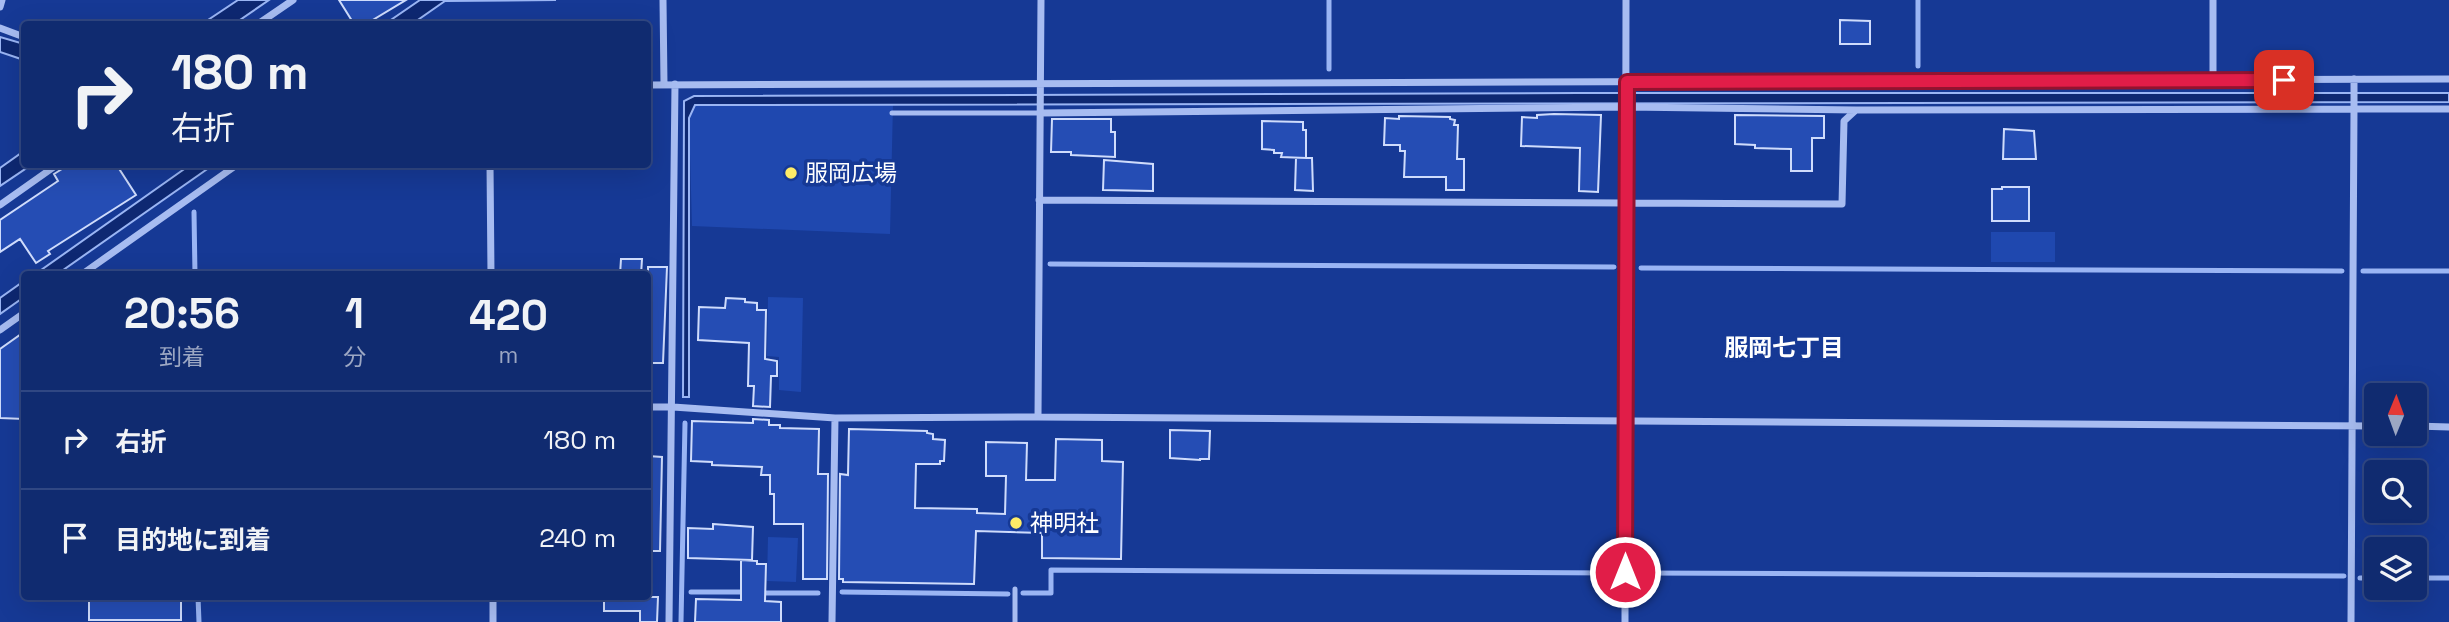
<!DOCTYPE html>
<html lang="ja">
<meta charset="utf-8">
<style>
:root{--surface:#102b70;--page:#193375;--text:#f1f3f6;--muted:#9ca7c3;--line:#304783}
body{margin:0;font-family:"Space Grotesk","Noto Sans JP",sans-serif;background:var(--page);color:var(--text);height:100vh;display:flex;flex-direction:column;font-size:26px;white-space:nowrap}
*{box-sizing:border-box;margin:0}
p{font-size:23px;color:var(--muted)}
.icon{flex:none;width:38px;height:38px;fill:none;stroke:currentColor;stroke-width:2;stroke-linecap:round;stroke-linejoin:round}
.map{position:relative;flex:1;overflow:hidden}
.sheet{position:absolute;left:21px;top:271px;width:630px;height:329px;display:flex;flex-direction:column;background:var(--surface);border-radius:7px;box-shadow:0 7px 28px #0002,0 0 0 2px var(--line)}
.sheet>*{flex:none}
.top-card{position:absolute;left:21px;top:21px;width:630px;height:147px;border-radius:7px;box-shadow:0 7px 28px #0002,0 0 0 2px var(--line);background:#102b70;color:var(--text);overflow:hidden}
.needle{width:46px;rotate:1deg}
.tools{position:absolute;left:2364px;top:383px;display:grid;gap:14px}
.tools a{display:grid;place-items:center;width:63px;height:63px;border-radius:7px;background:var(--surface);box-shadow:0 7px 28px #0002,0 0 0 2px var(--line);font-size:35px}
.pin{position:absolute;display:grid;place-items:center;width:60px;height:60px;color:#fff;margin:-30px;border-radius:14px;box-shadow:0 4px 10px #0006}
.me{position:absolute;width:77px;margin:-38px;rotate:0deg;stroke-linejoin:round;filter:drop-shadow(0 0 5px #0008)}
.turn{display:flex;align-items:center;gap:24px;height:147px;padding:0 35px;font-size:32px}
.turn .icon{width:91px;height:91px;stroke-width:2.5}
.turn b{display:block;font-size:49px;line-height:60px}
.eta{display:flex;justify-content:space-evenly;align-items:center;height:119px;text-align:center}
.eta b{font-size:42px;font-weight:600;line-height:49px}
ul{padding:0;list-style:none}
li{display:flex;align-items:center;gap:21px;height:98px;padding:0 35px;border-top:2px solid var(--line)}
li div{flex:1}
li b{display:block;font-size:26px}
li em{font-style:normal}
.map>svg:first-child{display:block}
.green{fill:#1f48af}
.water{fill:#0e2872;stroke:#9ab5f4;stroke-width:2}
.lines{fill:none;stroke-linecap:round;stroke-linejoin:round}
.stream{stroke:#9ab5f4;stroke-width:5}
.building{fill:#254db4;stroke:#cfdcfc;stroke-width:2}
.lane{stroke:#a7bcf1;stroke-width:5}
.street{stroke:#a7bcf1;stroke-width:7}
.route-casing{stroke:#92132f;stroke-width:18}
.route{stroke:#e11d48;stroke-width:12}
.poi-dot{fill:#ffec67;stroke:#163995;stroke-width:2.5}
.labels{text-anchor:middle;dominant-baseline:central;stroke-width:7;stroke-linejoin:round;paint-order:stroke}
.poi-label{font-size:23px;fill:#fff;stroke:#163995;text-anchor:start}
.neighbourhood-label{font-size:24px;font-weight:bold;fill:#fff;stroke:#163995}
</style>
<div class="map">
<svg width="2449" height="622" viewBox="0 0 2449 622">
<rect width="100%" height="100%" fill="#163995"/>
<path class="green" d="M893 104 890 234 692 226 689 118 695 105Z
M1991 232H2055V262H1991Z
M768 297 803 298 801 392 779 390V357L767 356Z
M768 537 798 538 796 582 767 581Z"/>
<path class="water" d="M238 0H269L234 24H202Z
M420 0H556L445 1 412 24H385Z
M0 37 24 44V60L0 52Z
M1579 93H2449V102L695 105 689 118V397H683L684 101 694 96Z
M24 151V164L31 165 0 186V168Z
M190 165H213L56 275H34Z
M24 281V297L0 314V298Z"/>
<g class="lines">
<path class="stream" d="M1918 0V66
M1329 69V0
M194 212 195 275
M1050 264 1614 267
M1641 268 2342 271
M2363 271H2449
M1639 573 2344 576
M2360 578H2376
M2415 578H2449
M691 592H748
M842 592 1008 594
M761 593H818
M1023 593H1051V570L1612 573
M198 597 199 622
M681 622 685 423"/>
</g>
<path class="building" d="M339 0H406L366 24H354Z
M1840 20 1870 21V44H1840Z
M1554 114 1601 115 1598 192 1579 191 1580 148 1521 146 1522 117 1537 118V115Z
M1735 115 1824 116V138H1812V171H1791V149L1755 148V145L1735 144Z
M1399 116 1450 117V119L1455 120 1454 125H1458L1457 159H1464V190H1446V177H1404L1405 151H1400V145H1384L1385 118 1399 119Z
M1052 119H1111V132H1115V157L1071 155V152H1051Z
M1262 121 1303 122V130H1306V158L1281 157 1282 153H1274V150L1262 149Z
M2004 129 2034 131 2036 159H2003Z
M1296 158H1312L1313 191 1295 190Z
M1104 160 1153 164V191L1103 190Z
M70 164H116L136 195 48 251 50 254 36 263 20 239 0 252V220L58 181 54 174Z
M2002 187H2029V221H1992V189H2002Z
M621 259H642L641 275H620Z
M648 267H667L663 363H648Z
M726 298 745 299V302L757 303V310H766L765 359 777 361V376H771L770 407 753 406 754 386H748L749 343 698 340 699 307 725 308Z
M24 332V419L0 418V349Z
M753 419 769 420V425H780V428L819 429 818 474H828L827 579H803V524H774V494H770V475H761L762 467 712 465V462L691 461 692 421 753 423Z
M849 429 927 431V433L933 434V439L945 440 944 461H940V464H916L915 508 977 509V513L1005 514 1006 476H986V442L1027 443 1026 480H1055L1056 439 1102 440V461L1123 462 1121 559 1042 558V533L976 531 974 584 843 582V579H839L840 474 848 475Z
M1170 430 1210 431 1209 459H1200V460L1170 458Z
M648 456 662 457 660 551H648Z
M713 524 753 527 752 560 688 558V528L713 529Z
M741 560 757 561V564H766L765 601 781 602V622H695L696 599 741 600Z
M89 597H181V620H89Z
M604 597H658L657 622H640V611H604Z"/>
<g class="lines">
<path class="lane" d="M892 113H1041
M1015 622V589"/>
<path class="street" d="M663 0 664 84
M2213 0V80
M0 7 2 0
M258 24 293 0
M0 28 24 37
M2354 79V109H2449
M648 85 2449 79
M1041 113 1627 107 1856 110
M490 164 491 275
M1039 200 1842 204 1844 121 1856 110 2354 109 2351 622
M0 205 58 164
M81 275 238 164
M0 330 24 313
M648 407H673L835 418 1038 417 2376 426
M1038 417 1041 0
M2415 426 2449 427
M493 597V622
M669 622 675 84
M832 622 835 418
M1625 622 1626 0"/>
</g>
<g class="lines">
<g class="route-casing">
<path id="route" d="M1625 572 1627 82 2284 80"/>
</g>
<use href="#route" class="route"/>
</g>
<g class="poi-dot">
<circle cx="791" cy="173" r="7"/>
<circle cx="1016" cy="523" r="7"/>
</g>
<g class="labels">
<g class="poi-label">
<text x="805" y="173">服岡広場</text>
<text x="1030" y="523">神明社</text>
</g>
<g class="neighbourhood-label">
<text x="1784" y="347">服岡七丁目</text>
</g>
</g>
</svg>
<div class="tools">
<a><svg class="needle" viewBox="-14 -14 28 28"><path d="M0-13l5 13h-10z" fill="#e53935"/><path d="M0 13l5-13h-10z" fill="#9ca7c3"/></svg></a>
<a><svg class="icon" aria-label="search" viewBox="0 0 24 24"><circle cx="10" cy="10" r="6"/><path d="M15 15l6 6"/></svg></a>
<a><svg class="icon" aria-label="layers" viewBox="0 0 24 24"><path d="M12 4l9 5-9 5-9-5zM3 14l9 5 9-5"/></svg></a>
</div>
<div class="pin" style="left:2284px;top:80px;background:#d93025"><svg class="icon" aria-label="arrive" viewBox="0 0 24 24"><path d="M6 21V4h12l-3 4 3 4H6"/></svg></div>
<svg class="me" style="left:1625px;top:572px" viewBox="-20 -20 40 40"><circle r="17" fill="#e11d48" stroke="#fff" stroke-width="3"/><path d="M0-11L8 9 0 5-8 9z" fill="#fff"/></svg>
<div class="top-card">
<div class="turn"><svg class="icon" aria-label="right" viewBox="0 0 24 24"><path d="M7 20v-9h11M14 6l5 5-5 5"/></svg><div><b>180 m</b>右折</div></div>
</div>
<section class="sheet">
<div class="eta">
<div><b>20:56</b><p>到着</p></div>
<div><b>1</b><p>分</p></div>
<div><b>420</b><p>m</p></div>
</div>
<ul>
<li><svg class="icon" aria-label="right" viewBox="0 0 24 24"><path d="M7 20v-9h11M14 6l5 5-5 5"/></svg><div><b>右折</b></div><em>180 m</em></li>
<li><svg class="icon" aria-label="arrive" viewBox="0 0 24 24"><path d="M6 21V4h12l-3 4 3 4H6"/></svg><div><b>目的地に到着</b></div><em>240 m</em></li>
</ul>
</section>
</div>
